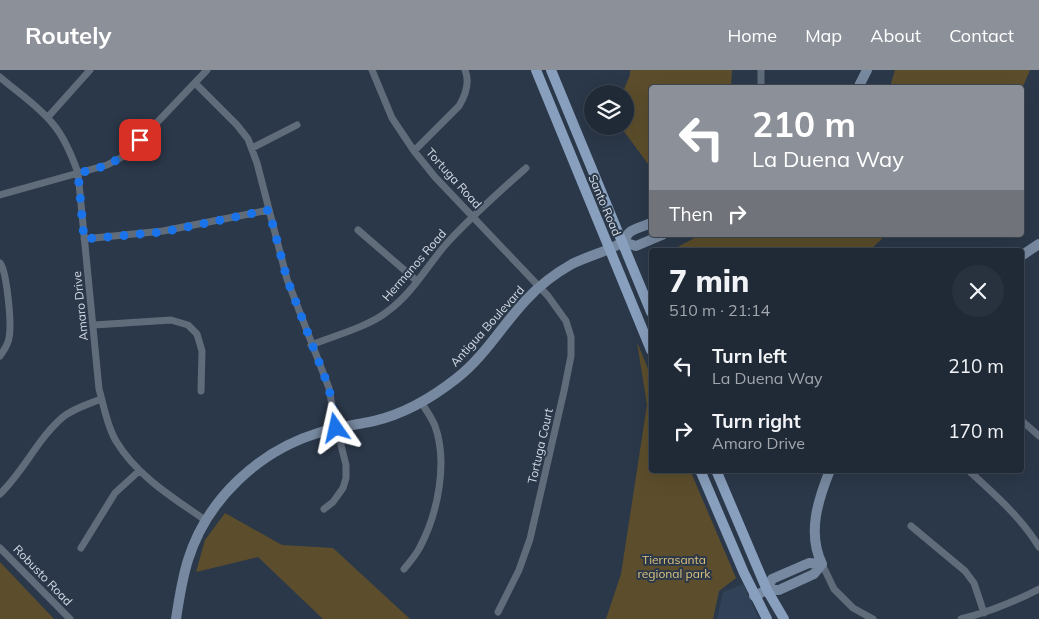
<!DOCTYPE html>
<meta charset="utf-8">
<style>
:root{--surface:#202a37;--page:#28323f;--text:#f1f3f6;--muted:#a2a7ad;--line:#3d4652;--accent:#8c9099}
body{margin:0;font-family:Mulish,sans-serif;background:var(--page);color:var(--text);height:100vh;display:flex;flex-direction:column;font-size:19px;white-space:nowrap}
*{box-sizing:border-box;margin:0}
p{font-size:16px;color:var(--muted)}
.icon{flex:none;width:28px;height:28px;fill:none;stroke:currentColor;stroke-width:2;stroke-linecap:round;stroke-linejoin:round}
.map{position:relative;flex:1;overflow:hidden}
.panel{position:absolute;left:649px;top:178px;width:375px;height:225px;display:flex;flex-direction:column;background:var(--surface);border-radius:5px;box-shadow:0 5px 20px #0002,0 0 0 1px var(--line)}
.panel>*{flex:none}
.hud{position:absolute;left:649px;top:15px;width:375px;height:152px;border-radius:5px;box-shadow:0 5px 20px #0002,0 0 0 1px var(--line);background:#8c9099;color:#fff;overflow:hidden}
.controls{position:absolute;left:584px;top:15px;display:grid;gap:10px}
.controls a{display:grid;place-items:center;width:50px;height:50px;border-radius:50%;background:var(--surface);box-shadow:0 5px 20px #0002,0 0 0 1px var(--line);font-size:25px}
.pin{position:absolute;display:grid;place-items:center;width:42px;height:42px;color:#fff;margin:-21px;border-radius:10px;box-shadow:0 2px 8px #0006}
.me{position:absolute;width:55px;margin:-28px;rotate:349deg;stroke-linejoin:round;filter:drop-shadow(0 0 4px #0008)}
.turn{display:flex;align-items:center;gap:18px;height:105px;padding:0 20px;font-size:22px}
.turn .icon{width:65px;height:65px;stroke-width:2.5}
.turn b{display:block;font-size:35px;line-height:42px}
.then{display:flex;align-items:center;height:48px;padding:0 20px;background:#0003;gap:10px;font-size:19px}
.round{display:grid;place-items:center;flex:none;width:52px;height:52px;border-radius:26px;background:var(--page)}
.headline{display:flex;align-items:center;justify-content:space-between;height:85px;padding:0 20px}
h1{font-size:30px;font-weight:800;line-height:38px}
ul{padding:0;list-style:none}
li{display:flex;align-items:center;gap:15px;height:65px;padding:0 20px}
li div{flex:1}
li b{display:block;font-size:19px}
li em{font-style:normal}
header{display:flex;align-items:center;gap:30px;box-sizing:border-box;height:70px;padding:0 25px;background:var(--accent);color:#fff}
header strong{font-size:24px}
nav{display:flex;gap:28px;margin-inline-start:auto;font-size:18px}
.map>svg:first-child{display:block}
.built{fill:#314258}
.green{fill:#5c4e2c}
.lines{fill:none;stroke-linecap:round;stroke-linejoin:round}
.street{stroke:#616c7b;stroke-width:7}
.secondary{stroke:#7789a0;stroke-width:10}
.primary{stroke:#889fbd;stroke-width:10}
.route{stroke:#1a73e8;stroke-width:9;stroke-dasharray:0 16.2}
.labels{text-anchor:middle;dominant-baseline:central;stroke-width:4;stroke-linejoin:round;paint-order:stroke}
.street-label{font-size:12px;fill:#d3dbe5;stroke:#2b3849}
.park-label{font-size:12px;fill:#dcc17f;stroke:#2b3849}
</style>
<header>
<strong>Routely</strong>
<nav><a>Home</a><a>Map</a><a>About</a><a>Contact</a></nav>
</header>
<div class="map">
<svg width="1039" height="549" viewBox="0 0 1039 549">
<rect width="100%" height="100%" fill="#2b3849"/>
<path class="built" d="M743 514 759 549H717L723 522Z"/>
<path class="green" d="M630 0H732L731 17 651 18V98L620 56H625V24H622L630 5Z
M895 0H1030L1021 21V18L890 17Z
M700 165H886L870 180H672Z
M637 272 651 306V400H690L736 508 719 521 713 549H606L621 504 647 335Z
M225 443 282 475 333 478 410 549H323L258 487 196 502 205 470Z
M0 492 54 549H0Z"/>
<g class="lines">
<path class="street" d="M372 0 392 48 414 81 435 107 548 226 566 251 571 267V286L564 321 530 469 519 500 498 542
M0 7C17 22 39 36 53 54 65 68 72 86 78 103L99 319C104 336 107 356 116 371 137 406 172 427 205 450
M195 13 237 55 248 69 257 93 287 209 329 318 334 347 346 395V408L343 418 333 432 324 439
M761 18V0
M48 47 90 0
M252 78 297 55
M414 81 459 36C465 26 470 12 465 0
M0 125 107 95 126 85 207 0
M358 160 417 211
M84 169 163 161 269 140
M0 193C7 202 12 255 9 268 8 275 4 280 0 286
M94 255 171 250 188 255 197 264 202 281 201 321
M311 275C334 266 370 256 388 241 413 223 428 194 448 172 473 145 499 122 526 98
M1021 350 1039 366
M968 400C993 423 1022 448 1039 477
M0 424C24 401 38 368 63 347 74 338 89 334 101 329
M911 456 965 501 974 513 984 543
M0 478 70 549
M81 478 115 423 139 401
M822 494 834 519 853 538 873 549
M404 499C410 492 416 485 420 477 438 443 448 392 435 356 432 348 426 340 421 332
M961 549C989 542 1014 532 1039 519"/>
<path class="secondary" d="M858 18 867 0
M623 172 636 176 662 165
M1021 186 1039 174
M822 494C807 463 818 430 830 400
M767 520 772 509 809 493 822 494
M754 526 767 520H779L814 504 822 494
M176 549C179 529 182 509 188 490 207 429 259 381 318 363 336 357 355 355 374 351 404 344 433 327 457 308 485 286 503 254 527 229 540 215 556 203 572 194 588 186 606 182 621 173 625 171 626 165 630 162 635 158 645 156 651 153"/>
<path class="primary" d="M536 0 651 280
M551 0 651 242
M700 400 744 503 767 549
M716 400 767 520 784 549"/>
</g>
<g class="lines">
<path class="route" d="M140 70C120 92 106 97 78 103L84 169 163 162 269 140 287 209 329 318 336 358"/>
</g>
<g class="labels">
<g class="street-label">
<text transform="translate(454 108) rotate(48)">Tortuga Road</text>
<text transform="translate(605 135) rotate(67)">Santo Road</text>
<text transform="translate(414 195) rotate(-49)">Hermanos Road</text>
<text transform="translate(80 236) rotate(-96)">Amaro Drive</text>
<text transform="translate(487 256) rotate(-48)">Antigua Boulevard</text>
<text transform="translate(540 376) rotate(-77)">Tortuga Court</text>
<text transform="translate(43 505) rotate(46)">Robusto Road</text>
</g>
<g class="park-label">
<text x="674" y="489">Tierrasanta<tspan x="674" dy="14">regional park</tspan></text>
</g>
</g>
</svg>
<div class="controls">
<a><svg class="icon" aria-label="layers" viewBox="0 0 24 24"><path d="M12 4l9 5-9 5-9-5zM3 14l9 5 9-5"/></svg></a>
</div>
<div class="pin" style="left:140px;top:70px;background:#d93025"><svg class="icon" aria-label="arrive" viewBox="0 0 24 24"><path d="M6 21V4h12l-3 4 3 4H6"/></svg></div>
<svg class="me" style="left:336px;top:358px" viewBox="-20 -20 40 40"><path d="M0-17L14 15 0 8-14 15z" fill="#1a73e8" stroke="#fff" stroke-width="4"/></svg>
<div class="hud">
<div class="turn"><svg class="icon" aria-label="left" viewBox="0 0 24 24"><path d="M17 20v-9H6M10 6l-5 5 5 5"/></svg><div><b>210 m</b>La Duena Way</div></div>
<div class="then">Then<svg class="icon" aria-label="right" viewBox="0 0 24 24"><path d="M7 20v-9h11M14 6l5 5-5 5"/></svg></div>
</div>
<section class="panel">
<div class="headline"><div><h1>7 min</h1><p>510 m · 21:14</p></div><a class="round"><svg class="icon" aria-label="close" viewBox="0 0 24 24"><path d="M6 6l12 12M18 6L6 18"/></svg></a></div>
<ul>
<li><svg class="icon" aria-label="left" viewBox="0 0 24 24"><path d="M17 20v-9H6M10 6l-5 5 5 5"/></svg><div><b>Turn left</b><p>La Duena Way</p></div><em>210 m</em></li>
<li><svg class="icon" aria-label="right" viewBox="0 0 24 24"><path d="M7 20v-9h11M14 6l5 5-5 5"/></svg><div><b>Turn right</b><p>Amaro Drive</p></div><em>170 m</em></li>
</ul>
</section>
</div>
